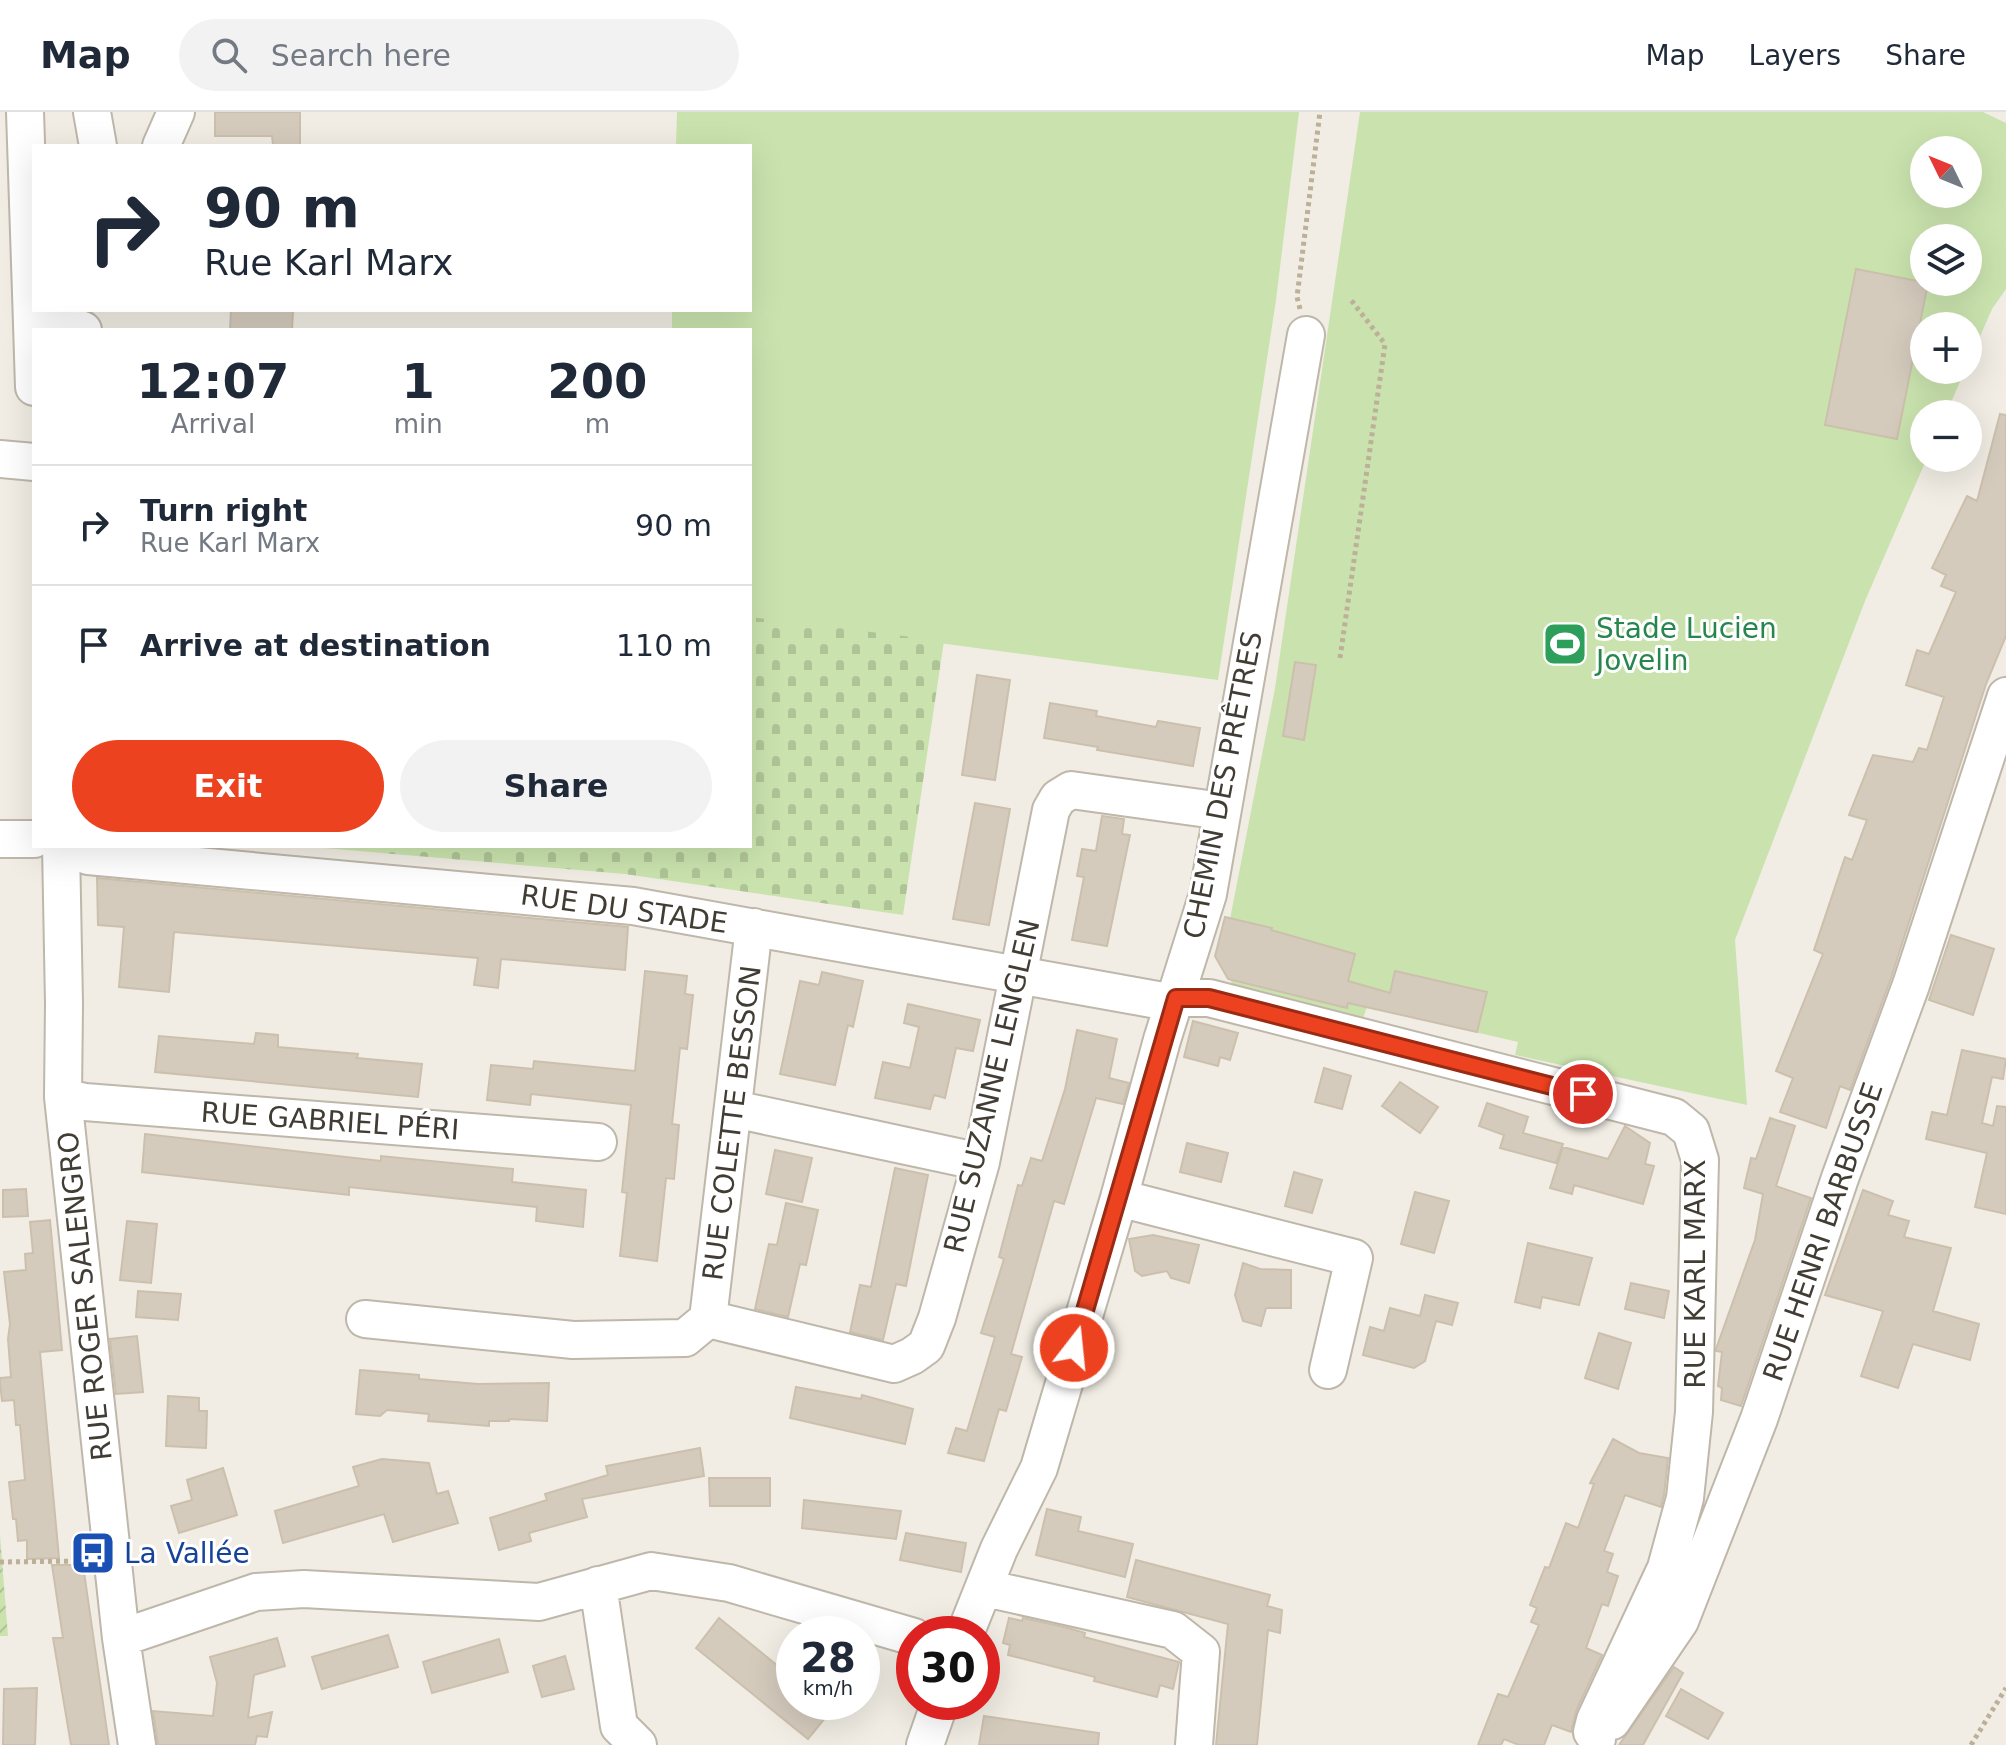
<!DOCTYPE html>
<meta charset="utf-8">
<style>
:root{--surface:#fff;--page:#f2f2f3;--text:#1f2937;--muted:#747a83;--line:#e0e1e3;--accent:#ec421f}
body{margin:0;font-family:"DejaVu Sans",sans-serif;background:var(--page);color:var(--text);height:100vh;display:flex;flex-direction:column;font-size:30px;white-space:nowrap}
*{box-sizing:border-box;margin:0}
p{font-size:26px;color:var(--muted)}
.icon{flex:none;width:44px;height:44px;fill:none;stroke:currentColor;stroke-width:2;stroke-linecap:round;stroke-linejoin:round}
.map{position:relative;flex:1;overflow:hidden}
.side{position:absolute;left:32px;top:216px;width:720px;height:520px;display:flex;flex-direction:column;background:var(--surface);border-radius:0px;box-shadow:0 8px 32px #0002}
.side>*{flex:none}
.top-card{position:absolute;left:32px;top:32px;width:720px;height:168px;border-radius:0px;box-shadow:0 8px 32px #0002;background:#fff;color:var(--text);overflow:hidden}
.needle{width:52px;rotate:313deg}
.controls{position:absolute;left:1910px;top:24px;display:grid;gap:16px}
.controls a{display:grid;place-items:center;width:72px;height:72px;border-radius:50%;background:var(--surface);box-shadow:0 8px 32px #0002;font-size:40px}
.speed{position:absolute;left:776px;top:1504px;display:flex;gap:16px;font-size:40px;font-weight:700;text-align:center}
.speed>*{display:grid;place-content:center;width:104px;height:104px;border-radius:50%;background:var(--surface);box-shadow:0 8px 32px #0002;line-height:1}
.speed small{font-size:20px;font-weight:400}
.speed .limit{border:12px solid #d22;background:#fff;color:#111}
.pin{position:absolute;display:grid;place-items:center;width:68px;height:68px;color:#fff;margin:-34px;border:4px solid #fff;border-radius:50%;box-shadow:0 2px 8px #0007}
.me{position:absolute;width:88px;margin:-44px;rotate:16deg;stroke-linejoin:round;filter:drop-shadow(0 0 6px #0008)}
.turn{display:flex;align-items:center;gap:28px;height:168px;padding:0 40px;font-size:36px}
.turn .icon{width:104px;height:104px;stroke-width:2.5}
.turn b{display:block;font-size:56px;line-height:68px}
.eta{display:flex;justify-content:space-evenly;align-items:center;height:136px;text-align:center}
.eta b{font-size:48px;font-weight:600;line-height:56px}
.button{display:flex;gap:16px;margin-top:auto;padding:16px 40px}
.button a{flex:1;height:92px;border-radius:48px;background:var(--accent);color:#fff;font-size:32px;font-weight:600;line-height:92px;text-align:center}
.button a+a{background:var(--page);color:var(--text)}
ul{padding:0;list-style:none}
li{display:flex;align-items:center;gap:24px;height:120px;padding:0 40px;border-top:2px solid var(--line)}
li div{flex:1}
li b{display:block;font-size:30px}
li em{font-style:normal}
header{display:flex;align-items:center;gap:48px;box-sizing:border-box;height:112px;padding:0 40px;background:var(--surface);border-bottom:2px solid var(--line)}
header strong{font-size:38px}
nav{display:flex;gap:44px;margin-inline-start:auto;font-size:28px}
.search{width:560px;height:72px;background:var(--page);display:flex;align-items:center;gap:20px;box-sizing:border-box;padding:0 28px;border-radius:44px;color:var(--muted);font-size:30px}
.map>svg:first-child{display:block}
.grass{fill:#cae3ae;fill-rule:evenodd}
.cemetery{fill:url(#cemetery-stones)}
.garden{fill:url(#garden-furrows)}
.building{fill:#d4cbbd;stroke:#ccc0ad;stroke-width:2}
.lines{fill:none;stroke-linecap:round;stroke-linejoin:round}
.minor-casing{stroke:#beb7aa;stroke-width:40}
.path{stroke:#bcb099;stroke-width:5;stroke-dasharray:4 4;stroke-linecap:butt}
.minor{stroke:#fff;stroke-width:36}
.route-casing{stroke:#992b14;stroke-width:20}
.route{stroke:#ec421f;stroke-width:14}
.labels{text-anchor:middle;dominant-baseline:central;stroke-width:6;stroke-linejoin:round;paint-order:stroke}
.leisure-label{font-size:28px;fill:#27864d;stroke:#fff;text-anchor:start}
.street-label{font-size:28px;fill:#423d34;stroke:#fff}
.transit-label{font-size:28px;fill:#164399;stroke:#fff;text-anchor:start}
</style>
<header>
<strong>Map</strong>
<div class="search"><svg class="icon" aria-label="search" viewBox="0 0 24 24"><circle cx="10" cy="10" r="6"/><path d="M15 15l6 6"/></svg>Search here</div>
<nav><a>Map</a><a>Layers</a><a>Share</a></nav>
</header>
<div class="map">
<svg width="2006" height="1633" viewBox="0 0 2006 1633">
<defs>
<pattern id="cemetery-stones" width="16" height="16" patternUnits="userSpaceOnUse" patternTransform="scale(2)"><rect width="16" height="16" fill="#cae3ae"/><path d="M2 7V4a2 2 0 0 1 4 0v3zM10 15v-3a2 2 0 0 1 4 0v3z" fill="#afc496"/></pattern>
<pattern id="garden-furrows" width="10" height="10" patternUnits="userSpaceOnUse" patternTransform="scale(2)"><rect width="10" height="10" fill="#cae3ae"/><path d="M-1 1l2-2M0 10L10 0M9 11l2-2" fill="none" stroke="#afc496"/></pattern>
</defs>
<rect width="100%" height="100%" fill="#f1ede4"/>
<path class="grass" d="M677 0H1299L1276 188 1218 568 750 506V218H672V198H750V34H676Z
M1360 0H1983L2006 11V177L1992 197 1968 252V214H1924V258H1965L1946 302H1924V346H1927L1865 489 1735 828 1747 993 1515 943 1518 930 1367 895 1362 909 1233 874 1219 843 1230 807 1275 576ZM1924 38H1968V82H1924ZM1924 126H1968V170H1924Z"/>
<path class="cemetery" d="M750 505 944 529 903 803 625 762 301 734H750Z"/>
<path class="garden" d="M0 1423 8 1524H0Z"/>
<path class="building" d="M215 0H300V33H273L272 24H215Z
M1856 157 1928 171 1897 327 1825 313Z
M231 198H293L292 218H230Z
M2000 302 2006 303V524L1986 572 1891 866 1850 978 1840 974 1826 1016 1780 1000 1793 966 1776 959 1823 842 1814 838 1845 745 1852 748 1867 708 1849 703 1873 643 1913 650 1919 636 1927 638 1944 585 1906 573 1917 538 1929 542 1956 480 1941 474 1946 463 1932 456 1967 384 1977 389Z
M1295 550 1316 553 1304 628 1283 624Z
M977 563 1010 568 995 668 962 663Z
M1050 591 1097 599 1096 604 1156 615 1158 609 1200 616 1193 654 1097 638 1098 635 1044 626Z
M975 691 1010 697 989 813 953 807Z
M1102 704 1124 707 1122 722 1130 723 1107 834 1072 828 1084 765 1077 764 1082 737 1096 739Z
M97 766 628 815 625 858 501 847 498 876 474 873 478 846 174 820 169 880 119 875 124 815 98 813Z
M1225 805 1272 816 1271 818 1355 842 1348 869 1390 881 1395 859 1487 880 1477 920 1348 891 1347 896 1228 867 1215 844Z
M1951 823 1994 837 1973 903 1929 888Z
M645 859 687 864 685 882 693 883 687 937 680 936 672 1012 679 1013 674 1067 666 1066 657 1149 620 1144 627 1081 622 1080 631 993 531 982 530 993 487 988 491 953 533 957 534 949 635 959Z
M822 860 863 869 853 915 848 913 835 973 780 962 800 869 819 873Z
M908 892 980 908 973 939 956 936 945 986 934 983 930 997 875 986 883 950 910 956 919 915 904 911Z
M1193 909 1238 921 1230 948 1220 945 1218 954 1184 945Z
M1077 918 1117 927 1109 966 1129 971 1123 992 1096 986 1064 1092 1054 1089 1011 1242 1022 1245 1006 1299 999 1297 984 1349 948 1341 956 1316 967 1319 995 1225 981 1221 1004 1147 999 1145 1018 1073 1022 1074 1031 1046 1042 1049 1065 977Z
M256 921 278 923V935L358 942 357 946 422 952 418 985 155 960 159 924 254 932Z
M1962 938 2006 947 2003 967 1992 965 1982 1011 1993 1014 1997 994 2006 995V1102L1975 1095 1987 1041 1926 1027 1932 1000 1947 1003Z
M1324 956 1351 964 1342 997 1315 990Z
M1400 970 1438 995 1420 1021 1382 994Z
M1487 991 1528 1005 1523 1021 1563 1032 1556 1051 1500 1036 1504 1023 1479 1014Z
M1770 1006 1795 1014 1776 1074 1811 1086 1741 1294 1721 1288 1722 1276 1718 1274 1722 1240 1716 1239V1237L1755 1128 1763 1082 1744 1076 1751 1046 1756 1047Z
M1625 1014 1650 1031 1645 1052 1654 1054 1643 1092 1574 1073 1572 1082 1550 1076 1563 1035 1608 1047Z
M145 1022 381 1049V1044L513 1057 512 1070 586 1078 583 1115 536 1109 537 1095 349 1075V1083L142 1060Z
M1187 1031 1228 1041 1221 1070 1180 1060Z
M775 1038 812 1046 802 1090 766 1082Z
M895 1056 928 1063 906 1174 896 1172 883 1228 850 1220 860 1173 871 1175Z
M1294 1060 1322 1068 1312 1101 1285 1094Z
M26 1077 28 1104 3 1105V1078Z
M1863 1078 1893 1089 1888 1103 1909 1109 1904 1125 1951 1136 1933 1199 1979 1212 1970 1248 1913 1232 1898 1276 1861 1264 1883 1199 1825 1183Z
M1415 1080 1449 1089 1434 1141 1401 1132Z
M786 1091 818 1098 806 1153 800 1152 788 1205 755 1197 769 1132 777 1133Z
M50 1108 62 1238 40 1240 59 1446 27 1447V1428L18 1429 16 1407H13L9 1370 25 1368 20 1313H16L14 1288 2 1289 0 1271V1266L11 1265 8 1227 10 1212 4 1160 26 1158 25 1142 33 1141 30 1110Z
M127 1109 157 1112 151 1171 120 1168Z
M1153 1123 1199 1133 1189 1171 1171 1166 1167 1159 1142 1164 1135 1159 1129 1127Z
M1528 1131 1592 1146 1579 1193 1542 1185 1540 1196 1515 1190Z
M1243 1151 1260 1157 1291 1158V1196H1266L1261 1214 1243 1209 1235 1183Z
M1631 1171 1669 1179 1664 1206 1625 1197Z
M138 1179 181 1182 178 1208 136 1205Z
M1425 1183 1458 1191 1452 1213 1436 1209 1425 1249 1414 1256 1363 1243 1370 1215 1384 1219 1390 1196 1420 1204Z
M1599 1221 1631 1231 1618 1277 1585 1266Z
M137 1224 143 1280 116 1282 110 1227Z
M360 1258 419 1263V1267L478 1272 549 1271 547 1309 509 1307V1309H489V1314L428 1309 429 1302 387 1298 380 1304 356 1302Z
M796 1275 861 1287 862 1283 913 1297 905 1332 790 1306Z
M168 1284 199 1286V1299H207L206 1336 166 1334Z
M1613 1327 1639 1341 1668 1346 1664 1383 1661 1395 1625 1383 1604 1439 1613 1442 1607 1460 1618 1464 1608 1494 1602 1492 1586 1536 1602 1543 1576 1599 1571 1620 1552 1613 1544 1633H1519L1504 1627 1501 1633H1478L1498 1582 1508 1585 1539 1513 1531 1510 1537 1496 1530 1493 1545 1455 1549 1456 1566 1411 1578 1416 1594 1372 1590 1371Z
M700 1336 704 1364 582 1387 587 1405 529 1421 531 1429 499 1438 490 1406 547 1388 545 1382 608 1363 606 1354Z
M382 1347 429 1351 437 1382 448 1379 458 1411 393 1430 384 1402 283 1431 275 1399 359 1374 353 1355Z
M223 1356 237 1403 179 1421 171 1394 192 1388 187 1368Z
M709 1366H770V1394H710Z
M804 1388 901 1399 896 1427 802 1416Z
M1047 1397 1081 1405 1078 1419 1133 1432 1125 1465 1036 1443Z
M906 1421 966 1431 961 1460 900 1448Z
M1136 1448 1270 1483 1267 1494 1282 1498 1280 1521 1268 1518 1257 1633H1216L1228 1512 1127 1485Z
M52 1453H83L109 1633H71L53 1526H63Z
M719 1506 794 1567V1590H838L808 1627 696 1536Z
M1009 1506 1022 1509 1023 1506 1068 1516 1085 1521 1084 1525 1179 1550 1173 1577 1160 1573 1157 1585 1094 1569 1095 1565 1008 1543 1010 1533 1003 1531Z
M388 1523 398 1555 322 1577 312 1545Z
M277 1526 285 1554 254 1563 248 1606 272 1600 267 1625 257 1624 255 1633H158L153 1599 213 1604 217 1571 210 1545Z
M499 1527 508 1560 432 1581 423 1550Z
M565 1544 574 1577 542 1585 533 1554Z
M1674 1555 1683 1561 1643 1633H1619Z
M37 1576 35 1633H3L4 1577Z
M1681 1577 1723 1601 1708 1627 1666 1604Z
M984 1604 1099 1621 1098 1633H979Z"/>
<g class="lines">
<g class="minor-casing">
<path id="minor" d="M25 0 31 181 34 184
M92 0 98 34
M161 34 176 0
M31 181 34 275
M48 198 59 210 83 218
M0 347 34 350
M0 727H34
M61 734 64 892 63 985 121 1526 137 1633
M69 734 88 744 633 794 1163 889 1176 886H1209L1674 1005 1691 1019 1700 1048 1694 1300 1685 1386 1666 1456 1595 1608 1592 1620 1597 1627
M63 985 85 990 598 1030
M734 997 981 1050
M1119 1086 1354 1146 1328 1258
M365 1207 573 1228 685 1226 708 1207 894 1252 912 1244 926 1234 937 1206 981 1050 1051 698 1058 686 1071 678 1222 699
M708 1207 754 815
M598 1473 619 1614 638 1633
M985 1476 1173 1518 1201 1540 1194 1633
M965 1522 999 1437 1039 1356 1119 1086 1162 928 1208 782 1306 223
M121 1526 256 1480 304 1477 539 1490 651 1459 729 1471 914 1525
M1612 1609 1680 1509 1759 1307 1840 1066 1911 873 2006 584
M925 1633 940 1590"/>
</g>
<path class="path" d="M1300 197 1297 185 1320 0
M1340 546 1385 232 1351 188
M0 1450 83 1449
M1971 1633 2006 1576"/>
<use href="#minor" class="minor"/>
</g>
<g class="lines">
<g class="route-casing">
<path id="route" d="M1074 1236 1176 886H1209L1583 982"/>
</g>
<use href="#route" class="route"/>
</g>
<defs>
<g id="stadium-square" transform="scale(2.3)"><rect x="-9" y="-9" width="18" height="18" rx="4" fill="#2e9e5b" stroke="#fff"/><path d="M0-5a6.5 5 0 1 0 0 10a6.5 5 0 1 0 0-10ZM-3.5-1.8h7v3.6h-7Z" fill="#fff"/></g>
<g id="bus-square" transform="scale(2.3)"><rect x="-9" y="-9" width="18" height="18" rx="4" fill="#1a4fb4" stroke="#fff"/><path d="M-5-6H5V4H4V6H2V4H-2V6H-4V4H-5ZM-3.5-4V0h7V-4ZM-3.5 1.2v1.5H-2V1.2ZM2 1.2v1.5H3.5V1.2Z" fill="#fff"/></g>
</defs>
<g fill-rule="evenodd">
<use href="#stadium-square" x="1565" y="532"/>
<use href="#bus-square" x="93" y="1441"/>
</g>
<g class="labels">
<g class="leisure-label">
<text x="1596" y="516">Stade Lucien<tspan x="1596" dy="32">Jovelin</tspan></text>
</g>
<g class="street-label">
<text transform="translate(1223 673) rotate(-79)">CHEMIN DES PRÊTRES</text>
<text transform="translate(624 797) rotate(8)">RUE DU STADE</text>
<text transform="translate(992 974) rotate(-77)">RUE SUZANNE LENGLEN</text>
<text transform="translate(330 1009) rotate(4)">RUE GABRIEL PÉRI</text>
<text transform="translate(732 1011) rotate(-83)">RUE COLETTE BESSON</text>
<text transform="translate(1823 1120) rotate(-71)">RUE HENRI BARBUSSE</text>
<text transform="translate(1695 1162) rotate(-90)">RUE KARL MARX</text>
<text transform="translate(85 1184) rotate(-96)">RUE ROGER SALENGRO</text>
</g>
<g class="transit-label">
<text x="124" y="1441">La Vallée</text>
</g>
</g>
</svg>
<div class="controls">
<a><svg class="needle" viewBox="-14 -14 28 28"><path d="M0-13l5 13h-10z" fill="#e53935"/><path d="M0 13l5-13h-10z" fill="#747a83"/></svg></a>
<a><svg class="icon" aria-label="layers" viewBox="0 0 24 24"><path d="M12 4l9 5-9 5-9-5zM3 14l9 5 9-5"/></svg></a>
<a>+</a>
<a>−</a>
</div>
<div class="speed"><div>28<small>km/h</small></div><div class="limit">30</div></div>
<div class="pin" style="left:1583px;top:982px;background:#d93025"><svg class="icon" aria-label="arrive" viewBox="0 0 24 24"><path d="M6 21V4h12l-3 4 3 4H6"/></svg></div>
<svg class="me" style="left:1074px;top:1236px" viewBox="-20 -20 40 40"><circle r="17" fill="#ec421f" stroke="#fff" stroke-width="3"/><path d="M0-11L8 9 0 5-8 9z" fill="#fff"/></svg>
<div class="top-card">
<div class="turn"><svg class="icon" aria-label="right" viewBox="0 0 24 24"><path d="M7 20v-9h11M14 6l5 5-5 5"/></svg><div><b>90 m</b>Rue Karl Marx</div></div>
</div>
<section class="side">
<div class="eta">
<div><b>12:07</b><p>Arrival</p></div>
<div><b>1</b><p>min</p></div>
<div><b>200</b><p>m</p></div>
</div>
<ul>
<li><svg class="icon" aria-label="right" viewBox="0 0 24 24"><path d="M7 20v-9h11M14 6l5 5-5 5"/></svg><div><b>Turn right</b><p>Rue Karl Marx</p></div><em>90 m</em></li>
<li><svg class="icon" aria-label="arrive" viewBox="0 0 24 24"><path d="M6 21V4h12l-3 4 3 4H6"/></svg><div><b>Arrive at destination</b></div><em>110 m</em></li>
</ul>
<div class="button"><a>Exit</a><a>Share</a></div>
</section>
</div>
